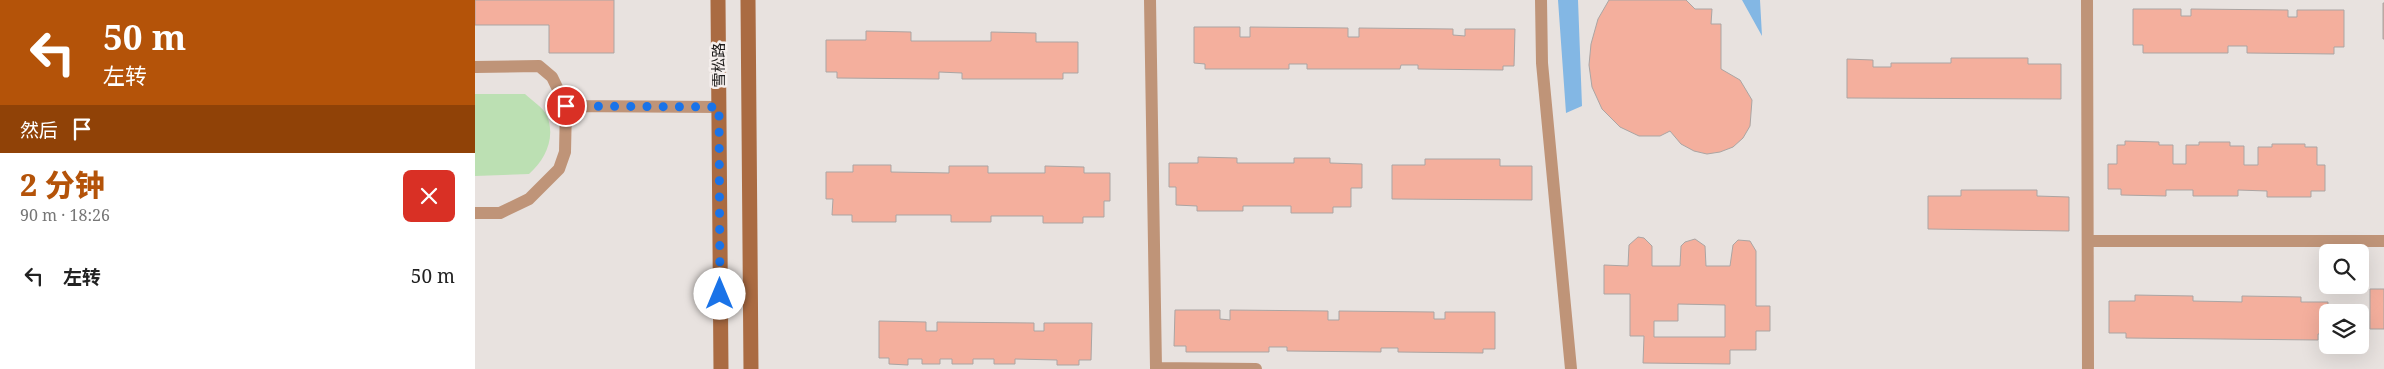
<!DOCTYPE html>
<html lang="zh">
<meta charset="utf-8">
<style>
:root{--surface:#fff;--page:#f6f6f6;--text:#222;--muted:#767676;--accent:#b45309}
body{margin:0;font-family:"Noto Serif","Noto Sans SC",serif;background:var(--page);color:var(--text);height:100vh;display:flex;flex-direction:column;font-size:19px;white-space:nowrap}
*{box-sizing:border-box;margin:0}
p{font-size:16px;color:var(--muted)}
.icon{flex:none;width:28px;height:28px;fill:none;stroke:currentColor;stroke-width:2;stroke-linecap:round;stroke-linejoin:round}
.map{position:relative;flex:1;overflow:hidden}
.panel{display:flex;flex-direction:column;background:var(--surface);width:475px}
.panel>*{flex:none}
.top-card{background:#b45309;color:#fff;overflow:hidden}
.buttons{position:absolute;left:1844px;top:244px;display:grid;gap:10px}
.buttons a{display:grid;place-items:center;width:50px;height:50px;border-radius:8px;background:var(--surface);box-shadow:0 5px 20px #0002;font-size:25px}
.pin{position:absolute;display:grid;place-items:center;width:42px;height:42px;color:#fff;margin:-21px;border:2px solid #fff;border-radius:50%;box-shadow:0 1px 5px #0007}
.me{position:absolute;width:55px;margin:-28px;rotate:0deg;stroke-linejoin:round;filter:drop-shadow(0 0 4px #0008)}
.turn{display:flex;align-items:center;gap:18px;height:105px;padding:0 20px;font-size:22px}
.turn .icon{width:65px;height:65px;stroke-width:2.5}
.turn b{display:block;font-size:35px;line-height:42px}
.then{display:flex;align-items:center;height:48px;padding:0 20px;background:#0003;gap:10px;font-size:19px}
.round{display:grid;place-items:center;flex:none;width:52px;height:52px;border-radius:8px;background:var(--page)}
.head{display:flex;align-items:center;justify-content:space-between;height:85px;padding:0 20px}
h1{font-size:30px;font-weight:800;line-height:38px;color:var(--accent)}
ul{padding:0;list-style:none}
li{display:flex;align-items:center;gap:15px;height:75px;padding:0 20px}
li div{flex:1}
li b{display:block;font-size:19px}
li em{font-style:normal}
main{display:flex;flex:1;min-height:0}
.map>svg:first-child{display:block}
.green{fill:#bce0b3}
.water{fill:#83b7e4}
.building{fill:#f4af9d;stroke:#aba5a3;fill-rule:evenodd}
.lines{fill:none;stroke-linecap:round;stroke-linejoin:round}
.lane{stroke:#bf9478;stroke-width:12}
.secondary{stroke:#aa6b42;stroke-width:15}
.route{stroke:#1a73e8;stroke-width:9;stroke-dasharray:0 16.2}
.labels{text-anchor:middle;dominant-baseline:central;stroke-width:5;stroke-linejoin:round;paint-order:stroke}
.street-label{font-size:15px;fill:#1c1a19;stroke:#f5efed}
</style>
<main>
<section class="panel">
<div class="top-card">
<div class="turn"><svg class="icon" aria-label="left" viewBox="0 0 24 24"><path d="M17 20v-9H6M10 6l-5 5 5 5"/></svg><div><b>50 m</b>左转</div></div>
<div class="then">然后<svg class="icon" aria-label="arrive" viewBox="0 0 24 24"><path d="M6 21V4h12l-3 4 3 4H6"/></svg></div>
</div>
<div class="head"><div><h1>2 分钟</h1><p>90 m · 18:26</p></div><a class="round" style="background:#d93025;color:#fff"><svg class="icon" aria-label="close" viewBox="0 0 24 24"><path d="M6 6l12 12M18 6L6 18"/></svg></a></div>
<ul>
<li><svg class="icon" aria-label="left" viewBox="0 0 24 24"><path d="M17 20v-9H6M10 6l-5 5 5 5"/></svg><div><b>左转</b></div><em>50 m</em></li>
</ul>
</section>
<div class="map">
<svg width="1909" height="369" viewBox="0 0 1909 369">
<rect width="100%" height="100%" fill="#e8e2df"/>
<path class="green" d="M0 94H50C56 100 69 108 72 116 81 138 70 160 54 174L0 176Z"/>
<path class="water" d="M1083 0H1103L1107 106 1091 113Z
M1267 0H1285L1287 36Z"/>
<path class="building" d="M0 0H139V53H74V25H0Z
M1134 0H1211L1220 9H1237L1236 24H1246V69L1265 80 1277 100 1275 126 1268 138 1258 147 1245 152 1232 154 1219 151 1206 144 1195 131 1185 136H1164L1145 127 1127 109 1117 87 1114 65 1116 44 1123 19Z
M1908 3H1909V39H1908Z
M1658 9H1706V16H1716V9L1813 10V17H1822V10H1869V47H1859V54L1772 53V46H1753V53H1668V45H1658Z
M719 27H765V37H775V27L873 28V37H884V28L978 29V35L990 36V29H1040L1039 66H1028V70L943 69V65H926L925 69H832V64H814V69H730V64L719 63Z
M391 31 436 32V41H516V32L561 33V42H603V73H588V79H487V73L464 72V79L362 78V72H351V40H391Z
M1476 58H1553V64H1586V99L1372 98V59L1398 60V67H1416V63H1476Z
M1650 141 1684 142V145H1698V164H1711V145H1724V142H1755V146H1769V165H1783V147H1797V144H1830V147H1842V165H1850V191H1836V197H1792V191L1763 190V196H1718V190H1691V196L1646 195V189H1633V164H1642V145H1650Z
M723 157 762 158V163H819V158H855V163L887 164V188H876V207H858V213H816V206H768V211H722V206L701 205V187H694V163H723Z
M950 159H1025V166H1057V200L917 199V165H950Z
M378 165H416V172L474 173V166H513V173H570V166L609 167V173H635V201H629V217H608V223H568V216H516V222H476V215H421V222H377V215H357L358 199H351V172H378Z
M1486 190H1562V196L1594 197V231L1453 229V196H1486Z
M1163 237 1169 238 1177 246V266H1205L1206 246 1210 242 1220 239 1230 246 1231 266H1255L1258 245 1263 240 1275 241 1281 251V306H1295V331H1281V350H1255V364L1168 363 1169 336H1155V294H1129V265L1153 266 1154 245ZM1203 304 1250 305V337H1179V321H1203Z
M1895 289H1909V329H1895Z
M1660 295 1718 296V301L1767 302V296L1826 297V302H1853L1852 334H1843V340L1651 338V333H1634V301H1660Z
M700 310H745V319L755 320V310L853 311V320H864V311L959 312V319H970V312H1020V349H1008V353L923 352V348H906V352L812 351V347H794V352H711V346H699Z
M404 321 451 322V331H462V322L559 323V331H569V323H617L616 360H604V365H582V360L540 359V364H519V359H498V364H477V359H465V364H447V359H433V365L414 364V358H404Z"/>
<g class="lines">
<path class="lane" d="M675 0 681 368 781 369
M1066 0 1067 63 1096 369
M1612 0 1613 369
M0 67 64 66 77 77 91 106 90 152 84 169 54 199 25 213H0
M91 106 244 107
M1613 241H1909"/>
<path class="secondary" d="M243 0 246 369
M273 0 276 369"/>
</g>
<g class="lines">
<path class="route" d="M91 106 244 107 245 294"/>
</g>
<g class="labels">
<g class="street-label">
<text transform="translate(243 65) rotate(-90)">雪松路</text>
</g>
</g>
</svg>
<div class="buttons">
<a><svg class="icon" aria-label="search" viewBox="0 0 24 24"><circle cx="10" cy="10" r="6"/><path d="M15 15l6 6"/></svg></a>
<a><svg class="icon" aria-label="layers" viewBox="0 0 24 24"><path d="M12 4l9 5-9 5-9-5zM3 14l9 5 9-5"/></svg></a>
</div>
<div class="pin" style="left:91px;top:106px;background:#d93025"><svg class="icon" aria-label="arrive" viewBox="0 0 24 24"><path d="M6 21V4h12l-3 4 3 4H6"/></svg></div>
<svg class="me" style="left:245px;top:294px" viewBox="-20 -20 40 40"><circle r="19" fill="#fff"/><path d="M0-13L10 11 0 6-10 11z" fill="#1a73e8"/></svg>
</div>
</main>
